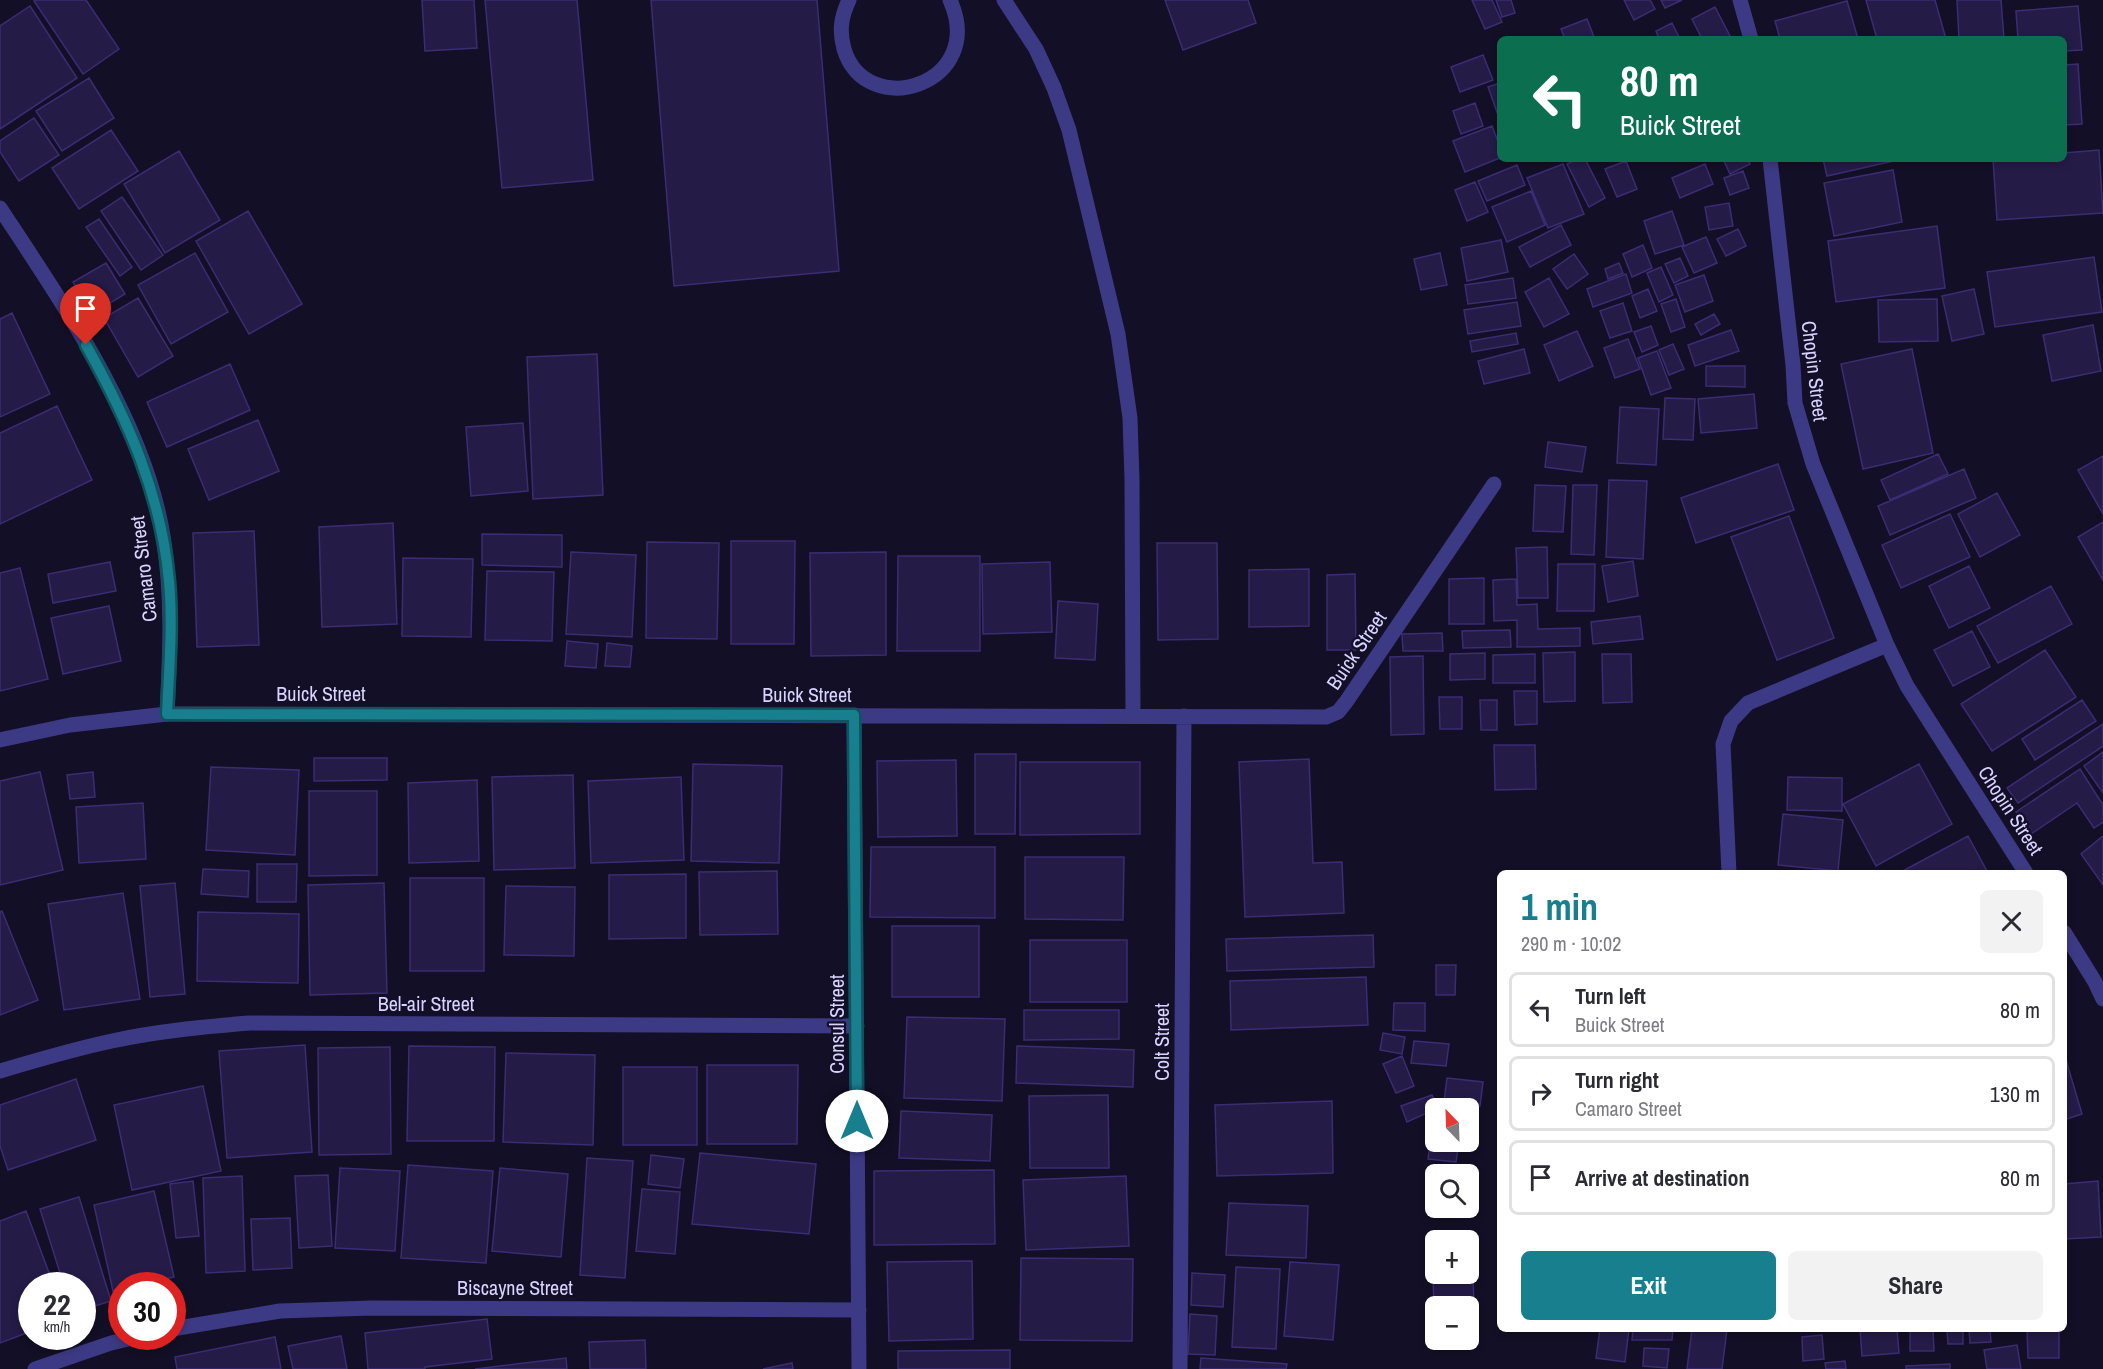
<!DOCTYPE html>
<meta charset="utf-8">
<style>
:root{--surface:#fff;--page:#f2f2f3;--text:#2b2b33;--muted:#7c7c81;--line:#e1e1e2;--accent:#187f8f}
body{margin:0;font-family:"Archivo Narrow",sans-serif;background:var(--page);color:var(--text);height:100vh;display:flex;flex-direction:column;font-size:22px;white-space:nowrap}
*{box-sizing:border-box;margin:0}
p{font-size:20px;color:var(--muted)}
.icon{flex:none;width:33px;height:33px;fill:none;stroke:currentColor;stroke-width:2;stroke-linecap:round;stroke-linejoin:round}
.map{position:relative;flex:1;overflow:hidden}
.drawer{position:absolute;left:1497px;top:870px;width:570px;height:462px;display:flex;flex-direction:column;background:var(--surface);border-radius:9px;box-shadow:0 3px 9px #0003}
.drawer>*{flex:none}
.top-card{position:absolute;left:1497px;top:36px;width:570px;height:126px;border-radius:9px;box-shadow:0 3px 9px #0003;background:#0b6e4f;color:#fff;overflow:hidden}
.needle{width:39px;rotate:337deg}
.fabs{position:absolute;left:1425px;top:1098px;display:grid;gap:12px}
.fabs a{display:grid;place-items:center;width:54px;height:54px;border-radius:9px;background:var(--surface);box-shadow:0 3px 9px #0003;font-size:30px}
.speed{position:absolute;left:18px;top:1272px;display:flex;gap:12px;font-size:30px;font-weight:700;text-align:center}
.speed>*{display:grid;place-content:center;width:78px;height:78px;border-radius:50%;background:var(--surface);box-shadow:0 3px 9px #0003;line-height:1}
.speed small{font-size:15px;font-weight:400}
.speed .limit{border:9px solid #d22;background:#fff;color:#111}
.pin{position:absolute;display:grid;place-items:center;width:51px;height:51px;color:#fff;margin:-62px -26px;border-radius:50% 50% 50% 0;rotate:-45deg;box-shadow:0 0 6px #0007}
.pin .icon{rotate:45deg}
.me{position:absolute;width:66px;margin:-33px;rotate:0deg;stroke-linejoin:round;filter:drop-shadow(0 0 4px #0008)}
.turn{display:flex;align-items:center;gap:21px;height:126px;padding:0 24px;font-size:27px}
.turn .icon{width:78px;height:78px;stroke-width:2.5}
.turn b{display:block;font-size:42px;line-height:51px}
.round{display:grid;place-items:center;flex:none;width:63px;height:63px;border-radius:9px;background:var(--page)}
.summary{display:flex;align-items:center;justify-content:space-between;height:102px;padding:0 24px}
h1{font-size:36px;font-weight:700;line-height:45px;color:var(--accent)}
.button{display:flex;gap:12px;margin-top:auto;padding:12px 24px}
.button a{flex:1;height:69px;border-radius:9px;background:var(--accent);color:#fff;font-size:24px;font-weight:700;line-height:69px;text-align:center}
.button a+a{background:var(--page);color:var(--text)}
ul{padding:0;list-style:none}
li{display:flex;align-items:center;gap:18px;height:75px;margin:0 12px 9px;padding:0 12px;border:3px solid var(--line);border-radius:9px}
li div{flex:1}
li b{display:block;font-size:22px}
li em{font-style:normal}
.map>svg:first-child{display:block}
.building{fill:#241b47;stroke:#3b2d73;stroke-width:1.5}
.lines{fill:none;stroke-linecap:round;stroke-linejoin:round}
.service{stroke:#3d3a85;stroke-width:15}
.minor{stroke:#3d3a85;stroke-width:15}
.tertiary{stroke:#3d3a85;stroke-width:15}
.route-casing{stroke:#10535d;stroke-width:15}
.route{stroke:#187f8f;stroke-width:10}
.labels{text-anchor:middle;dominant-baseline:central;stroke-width:4.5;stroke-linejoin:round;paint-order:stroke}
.street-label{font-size:20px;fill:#d9d4ff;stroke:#130f26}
</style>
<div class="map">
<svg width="2103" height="1369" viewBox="0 0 2103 1369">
<rect width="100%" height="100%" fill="#130f26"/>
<path class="building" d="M36 0H86L119 49 83 74 34 1Z
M422 0H474L477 48 425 51Z
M485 0H577L593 180 502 188Z
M651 0H817L839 271 674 286Z
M1165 0H1248L1256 23 1183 50Z
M1472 0H1492L1502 22 1485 29Z
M1496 0H1511L1515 13 1502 17Z
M1624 0H1650L1655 9 1634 20Z
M1661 0H1682L1665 8Z
M1866 0H1935L1946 39H1877Z
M1957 0H2001L2004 39H1959Z
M1847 1 1858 39H1780L1775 21Z
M30 6 77 78 0 129V26Z
M2078 6 2082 50 2064 51V39H2018L2016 11Z
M1715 7 1730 36 1723 39H1702L1692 19Z
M1587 19 1594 37 1590 39H1565L1561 29Z
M1672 23 1680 39H1659L1656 31Z
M1483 55 1493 80 1460 92 1451 67Z
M2078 64 2082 124 2064 125V65Z
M89 78 114 118 62 151 36 111Z
M1500 83V114L1498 115 1488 87Z
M1475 103 1483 126 1461 134 1453 111Z
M34 118 59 155 19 181 0 152V141Z
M1492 126 1500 147V158L1465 172 1453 141Z
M111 130 138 171 79 209 52 168Z
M2099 150 2103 213 1997 220 1993 159H2064V153Z
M179 151 220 220 165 253 124 184Z
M1578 159H1585L1605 198 1589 207 1567 164Z
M1723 159H1747L1750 164 1730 174Z
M1823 159H1894V161L1827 176Z
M1626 161 1637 189 1617 197 1605 169Z
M1563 164 1584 214 1548 228 1527 178Z
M1705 164 1713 184 1680 198 1672 178Z
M1517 165 1525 185 1487 201 1478 181Z
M1893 170 1902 222 1834 236 1824 183Z
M1743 171 1749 188 1730 195 1724 178Z
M1475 182 1488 212 1467 221 1455 190Z
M1531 191 1545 225 1507 242 1492 207Z
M122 197 163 255 141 270 101 211Z
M1729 203 1733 226 1709 230 1705 207Z
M248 211 302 304 249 334 196 241Z
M1672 211 1684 245 1655 254 1644 221Z
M99 219 132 267 120 276 86 227Z
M1561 225 1571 245 1530 267 1519 247Z
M1937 226 1945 288 1836 302 1828 241Z
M1738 229 1746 246 1726 256 1717 239Z
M1706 237 1717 263 1694 273 1682 247Z
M1501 240 1508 272 1467 281 1461 248Z
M1643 245 1652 268 1632 277 1623 254Z
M195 253 228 312 171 344 138 285Z
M1440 253 1447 285 1421 290 1414 259Z
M1574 254 1588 274 1567 289 1553 269Z
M2094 257 2102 312 1995 327 1987 272Z
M1680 258 1688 276 1674 283 1665 264Z
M106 263 125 294 92 314 73 282Z
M1619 263 1623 273 1608 279 1605 269Z
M1661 267 1673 295 1659 302 1647 273Z
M1626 274 1632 293 1593 307 1587 289Z
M1704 275 1713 301 1685 312 1675 285Z
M1513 278 1516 298 1468 304 1465 285Z
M1549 278 1569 314 1544 327 1525 292Z
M1648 289 1657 311 1640 318 1632 296Z
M1974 289 1984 334 1952 341 1942 296Z
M138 298 173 356 138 377 104 318Z
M1676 299 1685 327 1671 332 1661 304Z
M1937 299 1938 341 1879 342 1878 300Z
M1517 302 1521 326 1468 334 1464 310Z
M1623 303 1632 331 1610 338 1600 311Z
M12 313 50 394 0 417V319Z
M1714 314 1720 324 1701 335 1695 324Z
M2093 325 2101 371 2052 381 2043 335Z
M1651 326 1658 345 1642 352 1634 332Z
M1731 330 1739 351 1695 366 1688 345Z
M1577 331 1593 366 1559 381 1544 345Z
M1516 333 1518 344 1472 352 1470 341Z
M1628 339 1640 369 1615 378 1604 348Z
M1673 344 1684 369 1669 375 1659 350Z
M1524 349 1530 373 1484 384 1478 361Z
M1912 349 1933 453 1863 469 1841 364Z
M1657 351 1671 388 1651 395 1638 358Z
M597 354 603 495 533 499 527 357Z
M230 364 250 410 167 447 147 402Z
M1706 366H1745V387L1706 386Z
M1754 394 1757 428 1701 433 1698 399Z
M1665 398 1695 399 1693 440 1663 439Z
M57 406 92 480 0 524V433Z
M1620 407 1659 409 1656 465 1617 463Z
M258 420 279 471 209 500 188 449Z
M523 423 528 491 471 496 466 427Z
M1548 442 1586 447 1582 472 1545 467Z
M1938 454 1948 474 1890 500 1881 480Z
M2103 456V514L2078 470Z
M1778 464 1794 510 1696 543 1681 498Z
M1964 469 1976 498 1890 535 1878 506Z
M1609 480 1647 481 1643 559 1606 557Z
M1535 485 1566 486 1563 532 1533 531Z
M1573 485H1597L1594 555 1571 554Z
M1997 493 2020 535 1980 557 1958 514Z
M1950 514 1970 557 1901 588 1882 545Z
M1789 516 1834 638 1777 660 1731 537Z
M2103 522V580L2078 537Z
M393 523 397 624 322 627 319 527Z
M254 531 259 645 197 647 193 533Z
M482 534 562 535V567L482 565Z
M731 541H795L794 644H731Z
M647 542 719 543 717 639 646 638Z
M1157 543H1217L1218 639 1158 640Z
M1547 547 1548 598H1518L1516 548Z
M571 552 636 555 632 637 566 634Z
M886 552V655L811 656 810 553Z
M898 556H980V651H897Z
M403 558 473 559 471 637 402 636Z
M1633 561 1638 596 1608 602 1602 566Z
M110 562 116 591 53 603 48 574Z
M1050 562 1052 632 983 634 982 564Z
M1558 564H1595L1594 611H1557Z
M1969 566 1990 608 1949 628 1929 586Z
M20 568 48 679 0 691V573Z
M1309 569V626L1249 627V570Z
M487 571 554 572 552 641 485 640Z
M1355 574 1356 650H1327V575Z
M1484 578V624H1449V579Z
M1516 579 1517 605 1537 604 1538 629 1580 628V646L1517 647V620L1494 621 1493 580Z
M2051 586 2072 624 1998 663 1977 626Z
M1058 601 1098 604 1095 660 1055 658Z
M109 606 121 661 63 674 51 618Z
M1640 616 1643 639 1593 644 1591 622Z
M1510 630 1511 647 1463 648 1462 631Z
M1972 631 1990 667 1953 686 1934 650Z
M1442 633 1443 651H1403L1402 634Z
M567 641 598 644 596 668 565 666Z
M607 643 632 646 630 667 605 666Z
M2045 650 2076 697 1992 751 1961 704Z
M1575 652V701L1544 702 1543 653Z
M1485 653V679L1450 680V654Z
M1535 654V683H1493V655Z
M1602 654H1631L1632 702 1603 703Z
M1423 656 1424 734 1391 735 1390 657Z
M1514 691H1537V724L1515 725Z
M1439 697H1462V729H1440Z
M1480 700H1497V730H1481Z
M2082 700 2096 721 2035 760 2022 739Z
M2103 724V746L2018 803 2007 788Z
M1494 745H1535L1536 789 1495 790Z
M2103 752V793L2084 766Z
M975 754H1016L1015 834H975Z
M314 758H387V780L314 781Z
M1309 759 1313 863 1342 862 1344 913 1245 917 1239 762Z
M956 760 957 836 878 837 877 761Z
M1020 762H1140V834L1020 835Z
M693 764 782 766 779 863 691 861Z
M1919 764 1952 824 1876 866 1843 804Z
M211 767 299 770 295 855 206 850Z
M2080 769 2103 805V822L2094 828 2077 803 2031 834 2016 812Z
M40 772 63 870 0 885V781Z
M93 772 95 797 70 799 67 775Z
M573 775 575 868 494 870 492 777Z
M681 777 684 860 591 863 588 781Z
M1788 777 1842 778V811L1787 810Z
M477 780 479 861 409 863 408 783Z
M309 791H377V875L309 876Z
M143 803 146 859 79 863 76 807Z
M1783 814 1843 820 1838 871 1778 865Z
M1968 836 1988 873H1899Z
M2103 836V885L2081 854Z
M871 847H995V918L870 917Z
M1025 857H1124L1123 920 1025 919Z
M257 864H297L296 902H257Z
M203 869 249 871 248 897 201 894Z
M777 871 778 934 700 935 699 872Z
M686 874V938L609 939V875Z
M410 878H484V971H410Z
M175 883 185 994 150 997 140 886Z
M384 883 387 993 310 995 308 885Z
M506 886 575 887 574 956 504 955Z
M123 893 140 999 64 1010 48 904Z
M2 911 38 1000 0 1015V912Z
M198 912 299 914 298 983 197 981Z
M892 926H979V997H892Z
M1373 935 1374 967 1227 971 1226 939Z
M1030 940H1127V1002H1030Z
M1436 965H1456L1455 995H1436Z
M1366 977 1368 1025 1231 1030 1230 981Z
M1394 1003H1425V1031L1393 1030Z
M1024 1010H1119V1039L1024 1040Z
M907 1017 1005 1019 1002 1101 904 1098Z
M1383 1033 1405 1037 1402 1054 1380 1050Z
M1414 1041 1449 1044 1446 1066 1411 1063Z
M305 1045 312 1152 227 1158 219 1051Z
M409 1046 495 1047 494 1141H407Z
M1017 1046 1134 1050 1133 1087 1016 1083Z
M390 1047 391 1154 319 1155 318 1048Z
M506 1053 595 1055 593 1145 503 1142Z
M1402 1056 1414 1086 1396 1093 1383 1064Z
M2066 1060 2082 1114 2064 1120V1061Z
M707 1065H798L797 1144H707Z
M623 1067H697V1145H623Z
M1447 1078 1483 1082 1480 1106 1444 1102Z
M76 1079 96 1140 8 1170 0 1146V1105Z
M203 1086 221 1171 132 1190 114 1105Z
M1108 1095 1109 1168H1030L1029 1096Z
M1432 1095 1438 1108 1407 1122 1401 1106Z
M1332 1101 1333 1173 1217 1176 1215 1105Z
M901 1111 992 1115 990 1161 899 1158Z
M1434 1113 1436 1142H1459L1456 1162 1428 1159Z
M700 1153 816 1164 809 1234 692 1224Z
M651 1155 684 1159 680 1188 648 1184Z
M587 1158 633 1161 625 1278 580 1275Z
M408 1165 493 1171 486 1263 401 1258Z
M340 1168 400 1171 395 1251 335 1248Z
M500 1168 568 1174 561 1257 492 1251Z
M1473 1169 1477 1208 1451 1210 1450 1208H1468V1174H1447V1171Z
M994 1170 995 1244 874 1245V1171Z
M328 1175 332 1246 299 1248 295 1176Z
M242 1176 245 1271 206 1273 203 1178Z
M1126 1176 1129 1246 1026 1250 1023 1180Z
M193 1181 199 1236 176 1238 170 1184Z
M2098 1181 2101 1237 2064 1239V1184Z
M642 1189 680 1192 675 1254 636 1251Z
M154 1191 174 1277 136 1286H122V1289L113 1291 94 1205Z
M79 1197 111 1301 82 1310V1286H64L40 1209Z
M1229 1203 1308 1206 1306 1258 1226 1255Z
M26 1211 54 1286H32V1331L0 1343V1221Z
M290 1218 292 1268 253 1270 251 1219Z
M1021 1258 1133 1259 1132 1341 1020 1340Z
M972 1261 973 1339 889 1341 887 1262Z
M1290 1262 1339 1265 1333 1340 1284 1336Z
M1236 1267 1280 1269 1276 1349 1232 1347Z
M1192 1273 1225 1275 1223 1307 1191 1305Z
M1473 1274 1474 1307 1436 1306 1434 1308 1433 1275Z
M1190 1314 1217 1316 1215 1355 1188 1354Z
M487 1319 492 1359 425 1367V1369H368L365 1333Z
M1600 1329H1629L1625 1362 1596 1358Z
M1633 1329H1673L1672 1340H1632Z
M1692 1329H1727L1722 1369H1687Z
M1860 1329H1897L1899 1353 1862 1356Z
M1910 1329H1933L1934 1351H1910Z
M1947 1329H1963V1344H1948Z
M1969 1329H1990L1991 1342 1970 1343Z
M2027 1329H2059V1358H2028Z
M1822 1335 1824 1359 1803 1361 1802 1337Z
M341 1336 347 1369H293L288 1346Z
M275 1337 281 1369H177L175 1357Z
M645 1340 646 1369H590L589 1342Z
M2017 1345 2021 1369H1987L1984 1350Z
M1644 1348 1669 1349 1667 1368 1643 1366Z
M1010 1350V1369H898V1351Z
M566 1358 567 1369H475Z
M1201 1358 1287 1364 1286 1369H1200Z
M1845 1361 1846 1369H1826L1825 1363Z
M792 1363 793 1369H763Z
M1950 1364V1369H1906V1366Z"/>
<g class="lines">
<path class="service" d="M849 0C841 17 839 31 844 49 866 122 988 85 950 0
M1004 0 1036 49 1054 88 1069 130 1118 334 1130 418 1132 480 1133 715"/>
<path class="minor" d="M1740 0 1751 39
M1770 159 1793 365 1795 403 1813 464 1887 645 1907 686 2026 873
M167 714 1326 717 1338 712 1346 702 1494 484
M854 715 859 1369
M1729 873 1723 744 1731 721 1748 703 1887 645
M2064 932 2095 982 2103 999
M0 1071C37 1060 74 1049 112 1041 157 1031 204 1027 249 1023L857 1026
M172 1329 280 1311 372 1308 859 1310
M35 1369 111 1343 141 1336
M1180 1369 1184 716"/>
<path class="tertiary" d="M0 208C63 304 145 422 163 536 173 596 170 654 167 714L70 725 0 740"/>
</g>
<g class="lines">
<g class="route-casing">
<path id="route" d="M86 345C128 420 161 494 169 581 173 625 169 669 167 714L854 715 857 1121"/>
</g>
<use href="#route" class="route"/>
</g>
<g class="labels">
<g class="street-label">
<text transform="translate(1815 371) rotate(83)">Chopin Street</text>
<text transform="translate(143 569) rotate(-97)">Camaro Street</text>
<text transform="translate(1356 650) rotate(-56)">Buick Street</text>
<text x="321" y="693">Buick Street</text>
<text x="807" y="694">Buick Street</text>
<text transform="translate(2011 810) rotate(57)">Chopin Street</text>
<text x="426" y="1003">Bel-air Street</text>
<text transform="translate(836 1024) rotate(-90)">Consul Street</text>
<text transform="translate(1161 1042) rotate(-90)">Colt Street</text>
<text x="515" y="1287">Biscayne Street</text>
</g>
</g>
</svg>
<div class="fabs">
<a><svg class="needle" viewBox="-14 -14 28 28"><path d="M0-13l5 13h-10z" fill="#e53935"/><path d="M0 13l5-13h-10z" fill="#7c7c81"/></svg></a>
<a><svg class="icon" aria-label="search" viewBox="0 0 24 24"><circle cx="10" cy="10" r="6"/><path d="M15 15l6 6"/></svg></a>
<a>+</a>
<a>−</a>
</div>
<div class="speed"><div>22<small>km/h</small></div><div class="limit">30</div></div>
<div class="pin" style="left:86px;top:345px;background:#d93025"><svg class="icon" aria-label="arrive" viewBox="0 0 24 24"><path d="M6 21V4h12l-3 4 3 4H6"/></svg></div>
<svg class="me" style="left:857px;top:1121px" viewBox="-20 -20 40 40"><circle r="19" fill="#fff"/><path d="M0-13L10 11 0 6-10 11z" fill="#187f8f"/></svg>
<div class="top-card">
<div class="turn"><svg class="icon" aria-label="left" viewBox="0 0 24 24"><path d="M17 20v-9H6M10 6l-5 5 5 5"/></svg><div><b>80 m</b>Buick Street</div></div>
</div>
<section class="drawer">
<div class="summary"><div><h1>1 min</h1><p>290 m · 10:02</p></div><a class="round"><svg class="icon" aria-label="close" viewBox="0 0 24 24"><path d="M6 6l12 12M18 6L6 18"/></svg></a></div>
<ul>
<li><svg class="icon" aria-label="left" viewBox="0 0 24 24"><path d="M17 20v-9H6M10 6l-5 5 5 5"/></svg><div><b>Turn left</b><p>Buick Street</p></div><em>80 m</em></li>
<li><svg class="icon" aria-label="right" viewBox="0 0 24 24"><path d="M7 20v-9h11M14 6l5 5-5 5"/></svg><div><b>Turn right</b><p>Camaro Street</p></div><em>130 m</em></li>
<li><svg class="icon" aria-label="arrive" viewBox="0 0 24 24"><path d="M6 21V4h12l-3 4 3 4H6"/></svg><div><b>Arrive at destination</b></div><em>80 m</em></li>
</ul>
<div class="button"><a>Exit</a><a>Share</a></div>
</section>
</div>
